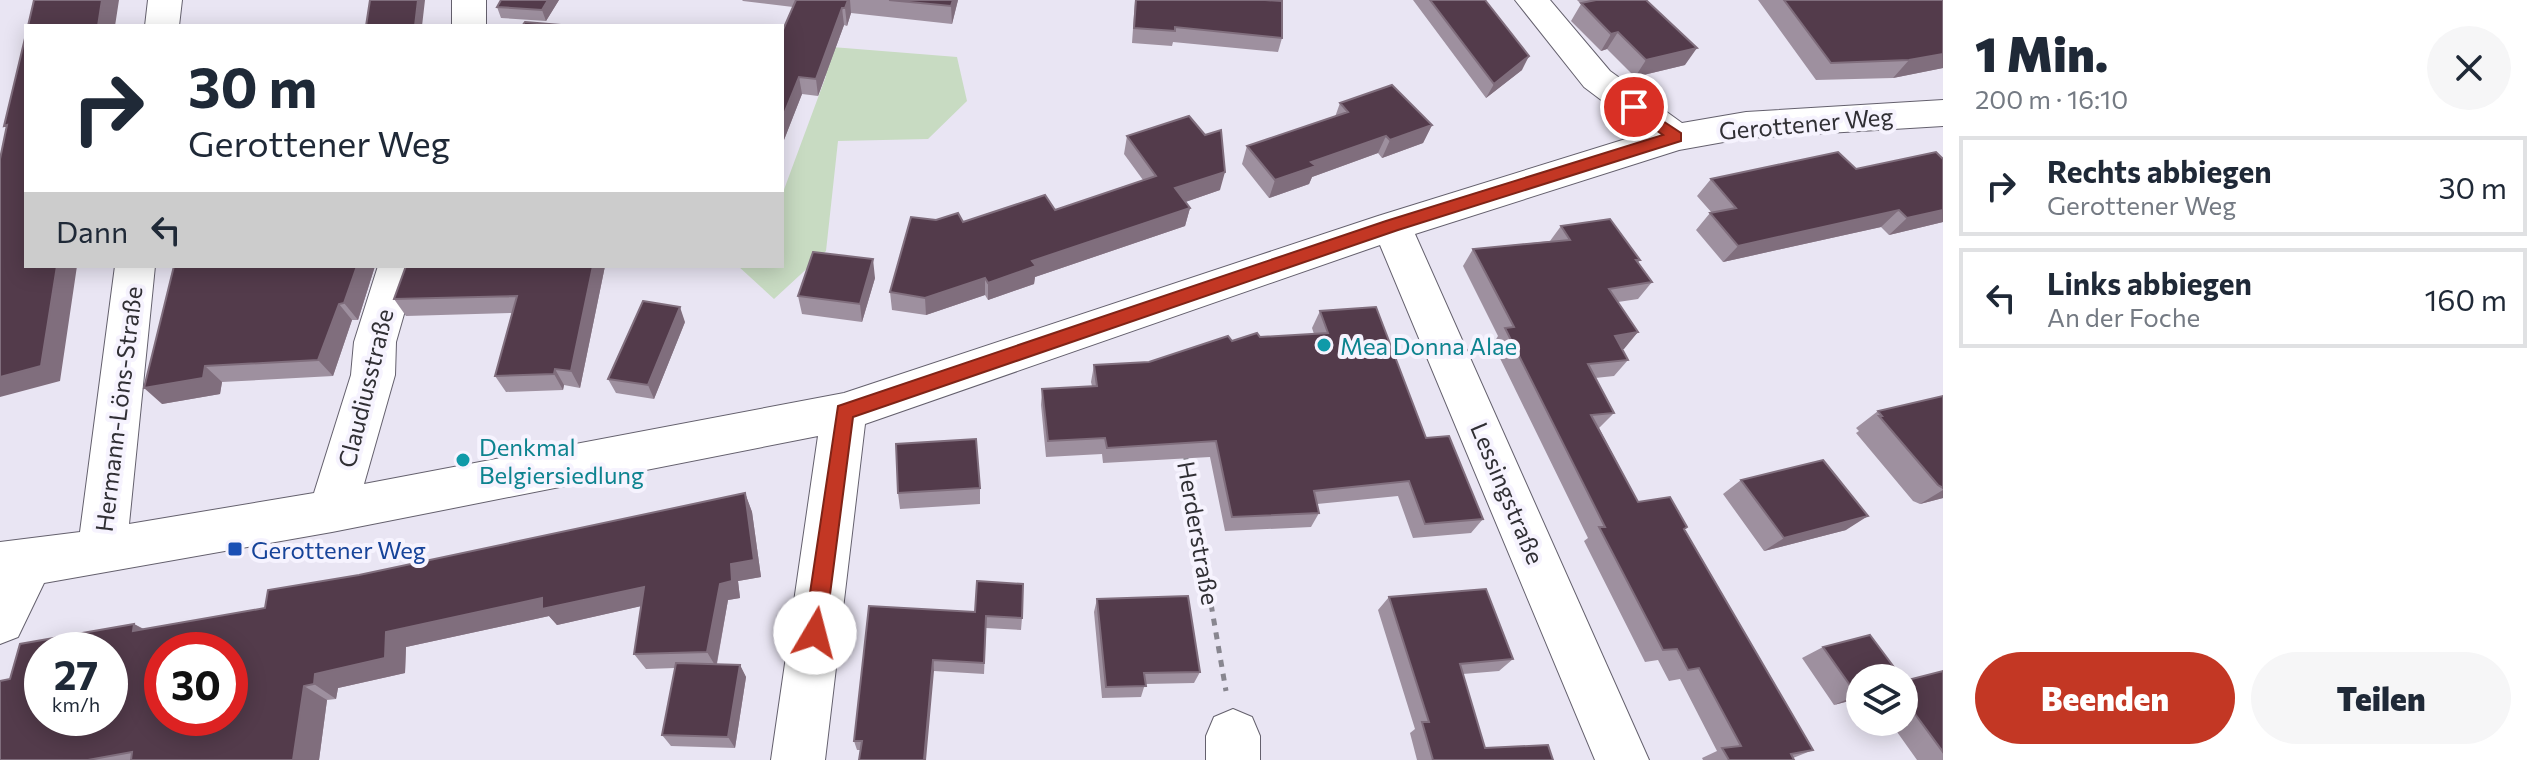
<!DOCTYPE html>
<html lang="de">
<meta charset="utf-8">
<style>
:root{--surface:#fff;--page:#f6f6f7;--text:#1f2937;--muted:#747a83;--line:#e0e1e3;--accent:#c33724}
body{margin:0;font-family:Commissioner,sans-serif;background:var(--page);color:var(--text);height:100vh;display:flex;flex-direction:column;font-size:30px;white-space:nowrap}
*{box-sizing:border-box;margin:0}
p{font-size:26px;color:var(--muted)}
.icon{flex:none;width:44px;height:44px;fill:none;stroke:currentColor;stroke-width:2;stroke-linecap:round;stroke-linejoin:round}
.map{position:relative;flex:1;overflow:hidden}
.drawer{display:flex;flex-direction:column;background:var(--surface);width:600px}
.drawer>*{flex:none}
.top-card{position:absolute;left:24px;top:24px;width:760px;height:244px;border-radius:0px;box-shadow:0 4px 20px #0003;background:#fff;color:var(--text);overflow:hidden}
.buttons{position:absolute;left:1846px;top:664px;display:grid;gap:16px}
.buttons a{display:grid;place-items:center;width:72px;height:72px;border-radius:50%;background:var(--surface);box-shadow:0 4px 20px #0003;font-size:40px}
.speed{position:absolute;left:24px;top:632px;display:flex;gap:16px;font-size:40px;font-weight:700;text-align:center}
.speed>*{display:grid;place-content:center;width:104px;height:104px;border-radius:50%;background:var(--surface);box-shadow:0 4px 20px #0003;line-height:1}
.speed small{font-size:20px;font-weight:400}
.speed .limit{border:12px solid #d22;background:#fff;color:#111}
.pin{position:absolute;display:grid;place-items:center;width:68px;height:68px;color:#fff;margin:-34px;border:4px solid #fff;border-radius:50%;box-shadow:0 2px 8px #0007}
.me{position:absolute;width:88px;margin:-44px;rotate:8deg;stroke-linejoin:round;filter:drop-shadow(0 0 6px #0008)}
.turn{display:flex;align-items:center;gap:28px;height:168px;padding:0 32px;font-size:36px}
.turn .icon{width:104px;height:104px;stroke-width:2.5}
.turn b{display:block;font-size:56px;line-height:68px}
.then{display:flex;align-items:center;height:76px;padding:0 32px;background:#0003;gap:16px;font-size:30px}
.round{display:grid;place-items:center;flex:none;width:84px;height:84px;border-radius:42px;background:var(--page)}
.overview{display:flex;align-items:center;justify-content:space-between;height:136px;padding:0 32px}
h1{font-size:48px;font-weight:800;line-height:60px}
.cta{display:flex;gap:16px;margin-top:auto;padding:16px 32px}
.cta a{flex:1;height:92px;border-radius:48px;background:var(--accent);color:#fff;font-size:32px;font-weight:800;line-height:92px;text-align:center}
.cta a+a{background:var(--page);color:var(--text)}
ul{padding:0;list-style:none}
li{display:flex;align-items:center;gap:24px;height:100px;margin:0 16px 12px;padding:0 16px;border:4px solid var(--line);border-radius:0px}
li div{flex:1}
li b{display:block;font-size:30px}
li em{font-style:normal}
main{display:flex;flex:1;min-height:0}
.map>svg:first-child{display:block}
.green{fill:#c8dbc2}
.lines{fill:none;stroke-linecap:round;stroke-linejoin:round}
.street-casing{stroke:#64606d;stroke-width:2}
.path{stroke:#88868f;stroke-width:5;stroke-dasharray:7 7;stroke-linecap:butt}
.street{fill:#fff;fill-rule:evenodd}
.wall{fill:#9e909f}
.shaded-wall{fill:#806e7d}
.building{fill:#533b4b;stroke:#806e7d;stroke-width:2;fill-rule:evenodd}
.route{fill:#c33724;stroke:#7f2417;stroke-width:2}
.culture-dot{fill:#0f9aa8;stroke:#f6f3fe;stroke-width:3}
.transit-dot{fill:#1a4fb4;stroke:#f6f3fe;stroke-width:3}
.labels{text-anchor:middle;dominant-baseline:central;stroke-width:8;stroke-linejoin:round;paint-order:stroke}
.street-label{font-size:24px;fill:#302f34;stroke:#f6f3fe}
.culture-label{font-size:24px;fill:#0d838f;stroke:#f6f3fe;text-anchor:start}
.transit-label{font-size:24px;fill:#164399;stroke:#f6f3fe;text-anchor:start}
</style>
<main>
<div class="map">
<svg width="1943" height="760" viewBox="0 0 1943 760">
<rect width="100%" height="100%" fill="#e9e5f3"/>
<path class="green" d="M782 43 957 57 967 101 928 139 838 141 826 251 774 299 738 266H782V195L826 76Z"/>
<g class="lines">
<g class="street-casing">
<path id="street" d="M148 0H182L179 26H145Z
M452 0H486V26H452Z
M1515 0H1550L1610 71 1682 123 1746 112 1943 100V126L1746 138 1679 150 1415 234 1649 760H1595L1380 245 865 424 825 760H771L818 436 332 532 44 583 18 637 0 644V542L80 532 115 266H155L129 524 314 493 351 375 354 342 378 266H421L414 279 396 342 395 375 364 484 844 393 1378 216 1645 133 1584 87Z
M1233 709 1252 717 1260 736V760H1206V736L1214 717Z"/>
</g>
<path class="path" d="M1185 453 1226 691"/>
<use href="#street" class="street"/>
</g>
<path class="wall" d="M559 0 546 21 501 18 497 7Z
M742 0H958L952 24 851 13 847 26 844 25 818 96 802 94 782 145V32L793 7 743 1Z
M1135 0 1282 38 1278 52 1173 42 1172 46 1132 43Z
M1413 0H1485L1522 70 1486 98Z
M1577 0H1646L1685 65 1635 77 1607 49 1601 51 1571 21 1581 4Z
M1758 0H1943V68L1893 78 1816 80Z
M1340 103 1432 125 1423 143 1382 158 1378 153 1312 177 1309 184 1269 198 1242 164 1247 146 1335 117Z
M1127 136 1220 190 1185 202 1190 208 1185 226 1035 277 1034 284 988 300 985 295 926 315 892 310 890 292 936 220 963 222 1055 210 1143 180 1124 154Z
M1856 169 1943 222 1889 235 1881 227 1723 262 1696 230 1710 213H1712L1697 196 1711 179Z
M1561 226 1640 260 1638 263 1652 282 1638 299 1618 302 1638 332 1622 349 1628 360 1614 376 1595 378 1614 413 1599 428 1638 502 1684 529 1813 750 1793 758 1794 760H1703L1702 758 1717 751 1680 679 1669 681 1658 660 1645 662 1584 541 1588 538 1493 344 1498 336 1463 266 1473 249 1550 241Z
M174 266H375L358 320H352L333 376 222 382 220 394 162 404Z
M605 266 580 388 564 385 563 390 506 392 495 376 512 313 406 316 394 299Z
M875 278 862 322 802 314 798 296Z
M1320 311 1426 438 1483 519 1471 533 1413 538 1398 496 1317 504 1319 513 1311 527 1225 531 1210 457 1103 463 1102 454 1046 457 1041 405 1042 389 1092 386 1091 382 1094 365 1149 362 1232 341 1260 337 1314 334 1312 328Z
M685 322 654 399 616 393 608 379Z
M1943 396V498L1920 504 1913 501 1856 433 1859 431 1856 428 1878 411Z
M1741 480 1846 530 1764 551 1723 494Z
M980 488V504L900 509 898 493Z
M745 493 752 512 761 577 738 581 740 598 728 600 717 664 740 665 746 677 735 748 671 746 662 735 675 668 646 669 634 654 641 606 557 625 549 616 406 647 405 673 338 688 336 699 327 700 319 760H0L10 679 134 624 144 629 265 608 359 575Z
M1389 597 1513 659 1499 671 1463 674 1485 748 1553 760H1417L1410 733 1415 729 1378 610Z
M1097 599 1200 672 1194 683 1145 684 1141 697 1102 698 1094 612Z
M975 612 1022 618 1021 630 986 628 984 674 934 671 860 750H857L854 741Z
M1823 647 1860 698 1834 705 1802 658Z
M1943 671V760H1917L1890 722H1904V681Z"/>
<path class="shaded-wall" d="M102 0H119L115 26H98Z
M418 0H425L422 26H415Z
M548 0H559L546 21 542 10Z
M848 0H850L851 13 847 26 845 8Z
M953 0H958L952 24 951 6Z
M842 8 844 25 818 96 816 79Z
M1618 32 1607 49 1601 51 1611 34Z
M1697 48 1685 65 1635 77 1646 60Z
M1943 54V68L1893 78 1909 60Z
M1529 56 1522 70 1486 98 1494 84Z
M799 77 802 94 782 145V119Z
M1432 125 1423 143 1382 158 1390 140Z
M1386 136 1378 153 1312 177 1309 184 1269 198 1275 180 1311 162Z
M1225 172 1220 190 1171 207 1175 188Z
M1190 208 1185 226 1035 277 1034 284 988 300V283L1032 261Z
M1899 210 1881 227 1723 262 1738 246Z
M1943 210V222L1889 235 1907 218Z
M873 259 875 278 862 322 860 304Z
M57 266H77L60 381 0 397V377Z
M357 266H375L358 320 344 303Z
M593 266H605L580 388 571 371Z
M985 278V295L926 315 925 298Z
M339 304 352 320 333 376 318 360Z
M680 307 685 322 654 399 648 385Z
M1638 332 1624 349 1602 353 1615 336Z
M205 366 222 382 220 394 162 404 144 388Z
M555 369 564 385 563 390 554 374Z
M1943 490V498L1920 504Z
M745 493 752 512 761 577 738 581 740 598 728 600 716 667 707 652 720 584 731 564Z
M1868 516 1846 530 1764 551 1784 538Z
M644 587 655 603 557 625 549 616 406 647 405 673 338 688 336 699 314 684 315 674 386 632 542 598Z
M134 624 162 640 133 631Z
M933 660 934 671 926 760H924Z
M740 665 746 677 735 748 728 737Z
M304 686 327 700 319 760H293Z
M1860 694V698L1834 705 1857 695Z"/>
<path class="building" d="M34 0H102L98 26H28Z
M370 0H418L415 26H366Z
M501 0H548L542 10 497 7Z
M796 0H848L845 8H842L816 79 799 77 782 119V32Z
M889 0H953L951 6Z
M1136 0H1265L1282 1V38L1175 27V31L1134 28Z
M1430 0H1485L1529 56 1494 84Z
M1596 0H1646L1697 48 1646 60 1618 32 1611 34 1581 3Z
M1784 0H1943V54L1909 60 1831 63Z
M525 22 573 26H522Z
M26 34V266H57L41 366 0 377V159L7 125 4 126Z
M1392 85 1432 125 1390 140 1386 136 1311 162 1316 166 1275 180 1247 146 1348 112 1340 103Z
M1189 116 1205 135 1221 130 1225 172 1175 188 1190 208 1032 261 1036 266 988 283 985 278 925 298 890 292 911 217 936 220 958 213 963 222 1045 195 1055 210 1156 176 1127 136Z
M1838 152 1856 169 1936 152 1943 159V210L1907 218 1899 210 1738 246 1710 213 1736 208 1711 179Z
M1610 219 1640 260H1636L1652 282 1609 289 1638 332 1615 336 1628 360 1588 364 1614 413 1591 415 1638 502 1670 497 1687 527 1684 529 1813 750 1791 754 1794 760H1729L1722 748 1741 746 1699 668 1688 670 1677 649 1663 650 1599 527H1605L1505 328 1514 327 1473 249 1570 240 1561 226Z
M813 252 873 259 860 304 798 296Z
M174 266H357L344 303 339 304 318 360 205 366 203 378 144 388Z
M406 266H593L571 371 555 369 554 374 495 376 517 296 394 299Z
M643 301 680 307 648 385 608 379Z
M1376 307 1426 438 1449 436 1483 519 1425 524 1409 481 1314 491 1319 513 1232 517 1216 441 1107 448 1105 438 1048 441 1042 389 1097 386 1094 365 1149 362 1228 336 1232 341 1257 333 1260 337 1328 333 1320 311Z
M1943 396V488L1938 485 1879 416H1882L1878 411Z
M976 439 980 488 898 493 896 444Z
M1823 460 1868 516 1784 538 1741 480Z
M745 493 754 560 731 564 732 581 720 584 707 652 634 654 644 587 542 609V598L386 632 385 658 315 674 314 684 304 686 293 760H131L132 752 88 760H0V681L10 679 20 644 134 624 133 631 265 608 268 590 359 575ZM42 650H110V718H42ZM162 650H230V718H162Z
M977 581 1023 584 1022 618 986 616 984 663 933 660 924 760H859L862 741H854L869 606 975 612Z
M1486 589 1513 659 1460 664 1485 748 1548 745 1553 760H1433L1422 722H1429L1389 597Z
M1188 596 1200 672 1144 673 1146 686 1106 687 1097 599Z
M1870 635 1902 678H1860V694L1857 695 1823 647Z
M676 663 740 665 728 737 662 735Z
M1943 671V752L1904 699V681Z"/>
<path class="route" d="M1634 102 1681 133V141L1398 230 853 417 825 633 822 641 815 644 807 641 804 633 838 406 1386 221 1663 135 1629 111V104Z"/>
<g class="culture-dot">
<circle cx="1324" cy="345" r="8"/>
<circle cx="463" cy="460" r="8"/>
</g>
<rect class="transit-dot" x="227" y="541" width="16" height="16" rx="4"/>
<g class="labels">
<g class="street-label">
<text transform="translate(1806 123) rotate(-5)">Gerottener Weg</text>
<text transform="translate(365 388) rotate(-76)">Claudiusstraße</text>
<text transform="translate(118 409) rotate(-83)">Hermann-Löns-Straße</text>
<text transform="translate(1508 493) rotate(67)">Lessingstraße</text>
<text transform="translate(1199 533) rotate(80)">Herderstraße</text>
</g>
<g class="culture-label">
<text x="1340" y="345">Mea Donna Alae</text>
<text x="479" y="446">Denkmal<tspan x="479" dy="28">Belgiersiedlung</tspan></text>
</g>
<g class="transit-label">
<text x="251" y="549">Gerottener Weg</text>
</g>
</g>
</svg>
<div class="buttons">
<a><svg class="icon" aria-label="layers" viewBox="0 0 24 24"><path d="M12 4l9 5-9 5-9-5zM3 14l9 5 9-5"/></svg></a>
</div>
<div class="speed"><div>27<small>km/h</small></div><div class="limit">30</div></div>
<div class="pin" style="left:1634px;top:107px;background:#d93025"><svg class="icon" aria-label="arrive" viewBox="0 0 24 24"><path d="M6 21V4h12l-3 4 3 4H6"/></svg></div>
<svg class="me" style="left:815px;top:633px" viewBox="-20 -20 40 40"><circle r="19" fill="#fff"/><path d="M0-13L10 11 0 6-10 11z" fill="#c33724"/></svg>
<div class="top-card">
<div class="turn"><svg class="icon" aria-label="right" viewBox="0 0 24 24"><path d="M7 20v-9h11M14 6l5 5-5 5"/></svg><div><b>30 m</b>Gerottener Weg</div></div>
<div class="then">Dann<svg class="icon" aria-label="left" viewBox="0 0 24 24"><path d="M17 20v-9H6M10 6l-5 5 5 5"/></svg></div>
</div>
</div>
<section class="drawer">
<div class="overview"><div><h1>1 Min.</h1><p>200 m · 16:10</p></div><a class="round"><svg class="icon" aria-label="close" viewBox="0 0 24 24"><path d="M6 6l12 12M18 6L6 18"/></svg></a></div>
<ul>
<li><svg class="icon" aria-label="right" viewBox="0 0 24 24"><path d="M7 20v-9h11M14 6l5 5-5 5"/></svg><div><b>Rechts abbiegen</b><p>Gerottener Weg</p></div><em>30 m</em></li>
<li><svg class="icon" aria-label="left" viewBox="0 0 24 24"><path d="M17 20v-9H6M10 6l-5 5 5 5"/></svg><div><b>Links abbiegen</b><p>An der Foche</p></div><em>160 m</em></li>
</ul>
<div class="cta"><a>Beenden</a><a>Teilen</a></div>
</section>
</main>
